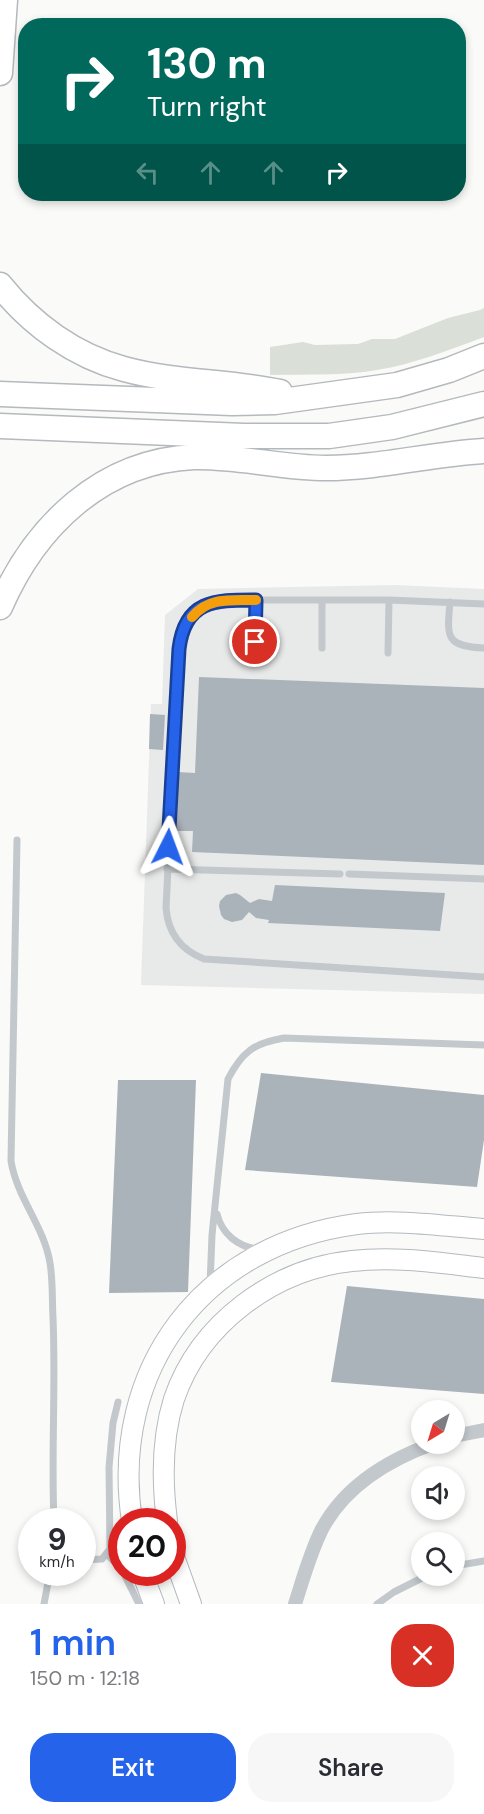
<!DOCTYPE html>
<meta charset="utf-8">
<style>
:root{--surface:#fff;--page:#f7f7f7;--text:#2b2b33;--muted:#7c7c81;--accent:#2563eb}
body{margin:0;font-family:"DM Sans",sans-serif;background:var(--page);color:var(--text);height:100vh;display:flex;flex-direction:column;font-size:22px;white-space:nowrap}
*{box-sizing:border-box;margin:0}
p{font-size:20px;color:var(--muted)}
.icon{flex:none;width:33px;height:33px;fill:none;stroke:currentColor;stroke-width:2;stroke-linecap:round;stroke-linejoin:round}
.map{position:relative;height:1604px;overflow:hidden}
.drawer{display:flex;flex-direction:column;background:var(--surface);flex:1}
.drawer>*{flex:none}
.guide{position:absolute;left:18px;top:18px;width:448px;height:183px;border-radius:24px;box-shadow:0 3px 9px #0003;background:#00695c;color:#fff;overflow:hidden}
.needle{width:39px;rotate:218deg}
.buttons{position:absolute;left:411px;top:1400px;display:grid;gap:12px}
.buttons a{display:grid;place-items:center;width:54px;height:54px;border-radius:50%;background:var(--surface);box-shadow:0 3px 9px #0003;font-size:30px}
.speed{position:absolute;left:18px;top:1508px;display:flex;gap:12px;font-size:30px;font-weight:700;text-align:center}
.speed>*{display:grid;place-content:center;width:78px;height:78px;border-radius:50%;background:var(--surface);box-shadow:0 3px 9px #0003;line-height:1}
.speed small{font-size:15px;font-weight:400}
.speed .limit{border:9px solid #d22;background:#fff;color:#111}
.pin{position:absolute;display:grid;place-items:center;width:51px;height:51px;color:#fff;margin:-26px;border:3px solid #fff;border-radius:50%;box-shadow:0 2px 6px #0007}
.me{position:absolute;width:66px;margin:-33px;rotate:3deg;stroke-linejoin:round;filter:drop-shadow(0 0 4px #0008)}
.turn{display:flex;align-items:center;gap:21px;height:126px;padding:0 30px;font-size:27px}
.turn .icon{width:78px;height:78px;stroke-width:2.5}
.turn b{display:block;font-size:42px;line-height:51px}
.lanes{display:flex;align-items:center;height:57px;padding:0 30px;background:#0003;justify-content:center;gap:30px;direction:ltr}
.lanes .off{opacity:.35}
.round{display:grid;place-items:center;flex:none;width:63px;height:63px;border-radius:24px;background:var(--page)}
.head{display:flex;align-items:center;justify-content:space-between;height:102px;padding:0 30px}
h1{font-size:36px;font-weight:600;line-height:45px;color:var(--accent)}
.primary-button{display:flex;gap:12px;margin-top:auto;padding:12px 30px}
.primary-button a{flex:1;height:69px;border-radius:24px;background:var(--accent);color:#fff;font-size:24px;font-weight:600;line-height:69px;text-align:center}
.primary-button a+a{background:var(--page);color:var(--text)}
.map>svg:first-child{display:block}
.built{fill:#e8e9e9}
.green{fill:#dadfd7}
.building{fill:#aab3b9}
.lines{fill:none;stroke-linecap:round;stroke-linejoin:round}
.secondary-casing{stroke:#b3babf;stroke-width:22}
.highway-casing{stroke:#b4b9bd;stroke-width:27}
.lane{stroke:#c3c8cc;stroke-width:7}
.street{stroke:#c3c8cc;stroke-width:14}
.secondary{stroke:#fff;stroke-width:20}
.highway{stroke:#fff;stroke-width:24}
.route-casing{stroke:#184099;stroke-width:15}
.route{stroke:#2563eb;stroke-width:10}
.slow{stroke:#f59e0b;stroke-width:10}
</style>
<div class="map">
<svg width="484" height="1604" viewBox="0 0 484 1604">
<rect width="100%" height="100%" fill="#fafaf8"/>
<path class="built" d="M395 585 484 589V994L141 985 151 704H162L165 615 198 589Z"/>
<path class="green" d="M484 308V337C449 350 414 364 377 370 342 376 305 374 270 375V347L303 342 315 345 358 344 372 339H395L448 318 480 310Z"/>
<path class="building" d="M199 677 484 688V865L192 852 193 831H176L178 772 195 773Z
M150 714 165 715 163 750 149 749Z
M275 885 445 893 440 931 268 923 269 920 256 918 249 912 242 920 232 922 224 919 221 915 219 906 220 901 226 895 236 893 240 895 250 903 259 899 272 901Z
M261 1073 484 1095V1140L477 1187 245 1170Z
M118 1080H196L188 1292 109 1293Z
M347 1286 484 1299V1394L331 1382Z"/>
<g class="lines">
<g class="secondary-casing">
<path id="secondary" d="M132 1521C109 1368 204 1244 357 1224 397 1219 444 1226 484 1229
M167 1521C162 1482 162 1437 174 1399 200 1323 274 1269 352 1261 396 1256 440 1263 484 1268
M172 1551 191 1604
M142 1572 154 1604"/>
</g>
<g class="highway-casing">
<path id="highway" d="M0 73 5 0
M0 285C32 325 75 356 124 369 175 383 229 381 280 392
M0 394 232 403 275 402 397 385 449 370 484 356
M0 426 244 436H329L392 427 484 404
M0 607C35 526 102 461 194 457 239 456 282 468 326 468 379 468 431 454 484 451"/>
</g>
<path class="lane" d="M450 602C447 637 445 646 484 648
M484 604 389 600H219C195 606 182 625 179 649L166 908C168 933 181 950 204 959L484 977
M255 642 256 601
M322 648V600
M388 653 389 600
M17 840 11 1161C17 1198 44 1226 50 1263 53 1281 52 1300 53 1318 56 1386 51 1454 54 1521
M167 869 340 874
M349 874 484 879
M217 1214C222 1234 238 1247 258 1249
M210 1285 212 1235 228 1079C242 1052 254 1043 284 1038L484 1045
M107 1554 122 1570
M82 1560 102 1559 110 1549 109 1467 113 1423 118 1402
M454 1566 484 1561
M123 1572 139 1604
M44 1604 50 1572
M377 1604 394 1592 428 1575"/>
<path class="street" d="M454 1436 484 1430
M295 1604C303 1579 310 1553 322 1529 345 1486 390 1459 435 1443"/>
<use href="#secondary" class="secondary"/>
<use href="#highway" class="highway"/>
</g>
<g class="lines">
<g class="route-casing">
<path id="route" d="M168 847 179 649C185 599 216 600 256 600L255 642"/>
</g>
<use href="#route" class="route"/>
<path class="slow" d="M192 617C209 597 231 600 256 600"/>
</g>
</svg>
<div class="buttons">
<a><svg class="needle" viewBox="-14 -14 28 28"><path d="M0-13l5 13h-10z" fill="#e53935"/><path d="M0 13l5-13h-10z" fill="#7c7c81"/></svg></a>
<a><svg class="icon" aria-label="sound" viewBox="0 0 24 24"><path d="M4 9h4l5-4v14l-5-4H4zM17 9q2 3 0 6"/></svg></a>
<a><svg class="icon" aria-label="search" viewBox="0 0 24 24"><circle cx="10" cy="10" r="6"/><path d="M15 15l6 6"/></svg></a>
</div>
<div class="speed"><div>9<small>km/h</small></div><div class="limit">20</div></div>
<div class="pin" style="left:255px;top:642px;background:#d93025"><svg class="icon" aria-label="arrive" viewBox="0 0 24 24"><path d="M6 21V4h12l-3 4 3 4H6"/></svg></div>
<svg class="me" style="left:168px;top:847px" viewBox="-20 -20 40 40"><path d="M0-17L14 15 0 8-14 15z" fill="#2563eb" stroke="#fff" stroke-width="4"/></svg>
<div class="guide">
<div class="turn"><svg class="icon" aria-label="right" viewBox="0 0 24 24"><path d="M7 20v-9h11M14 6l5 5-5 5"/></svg><div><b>130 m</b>Turn right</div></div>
<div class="lanes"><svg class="icon off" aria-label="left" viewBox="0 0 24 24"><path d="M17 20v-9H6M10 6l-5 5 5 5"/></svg><svg class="icon off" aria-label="ahead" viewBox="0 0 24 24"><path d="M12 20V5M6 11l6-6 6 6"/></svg><svg class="icon off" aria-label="ahead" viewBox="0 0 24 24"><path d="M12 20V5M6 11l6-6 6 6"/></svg><svg class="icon" aria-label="right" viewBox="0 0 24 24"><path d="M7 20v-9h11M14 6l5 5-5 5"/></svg></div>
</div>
</div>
<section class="drawer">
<div class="head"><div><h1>1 min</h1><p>150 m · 12:18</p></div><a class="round" style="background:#d93025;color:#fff"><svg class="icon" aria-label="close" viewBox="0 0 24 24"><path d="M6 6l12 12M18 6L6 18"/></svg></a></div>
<div class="primary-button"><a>Exit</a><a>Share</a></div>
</section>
